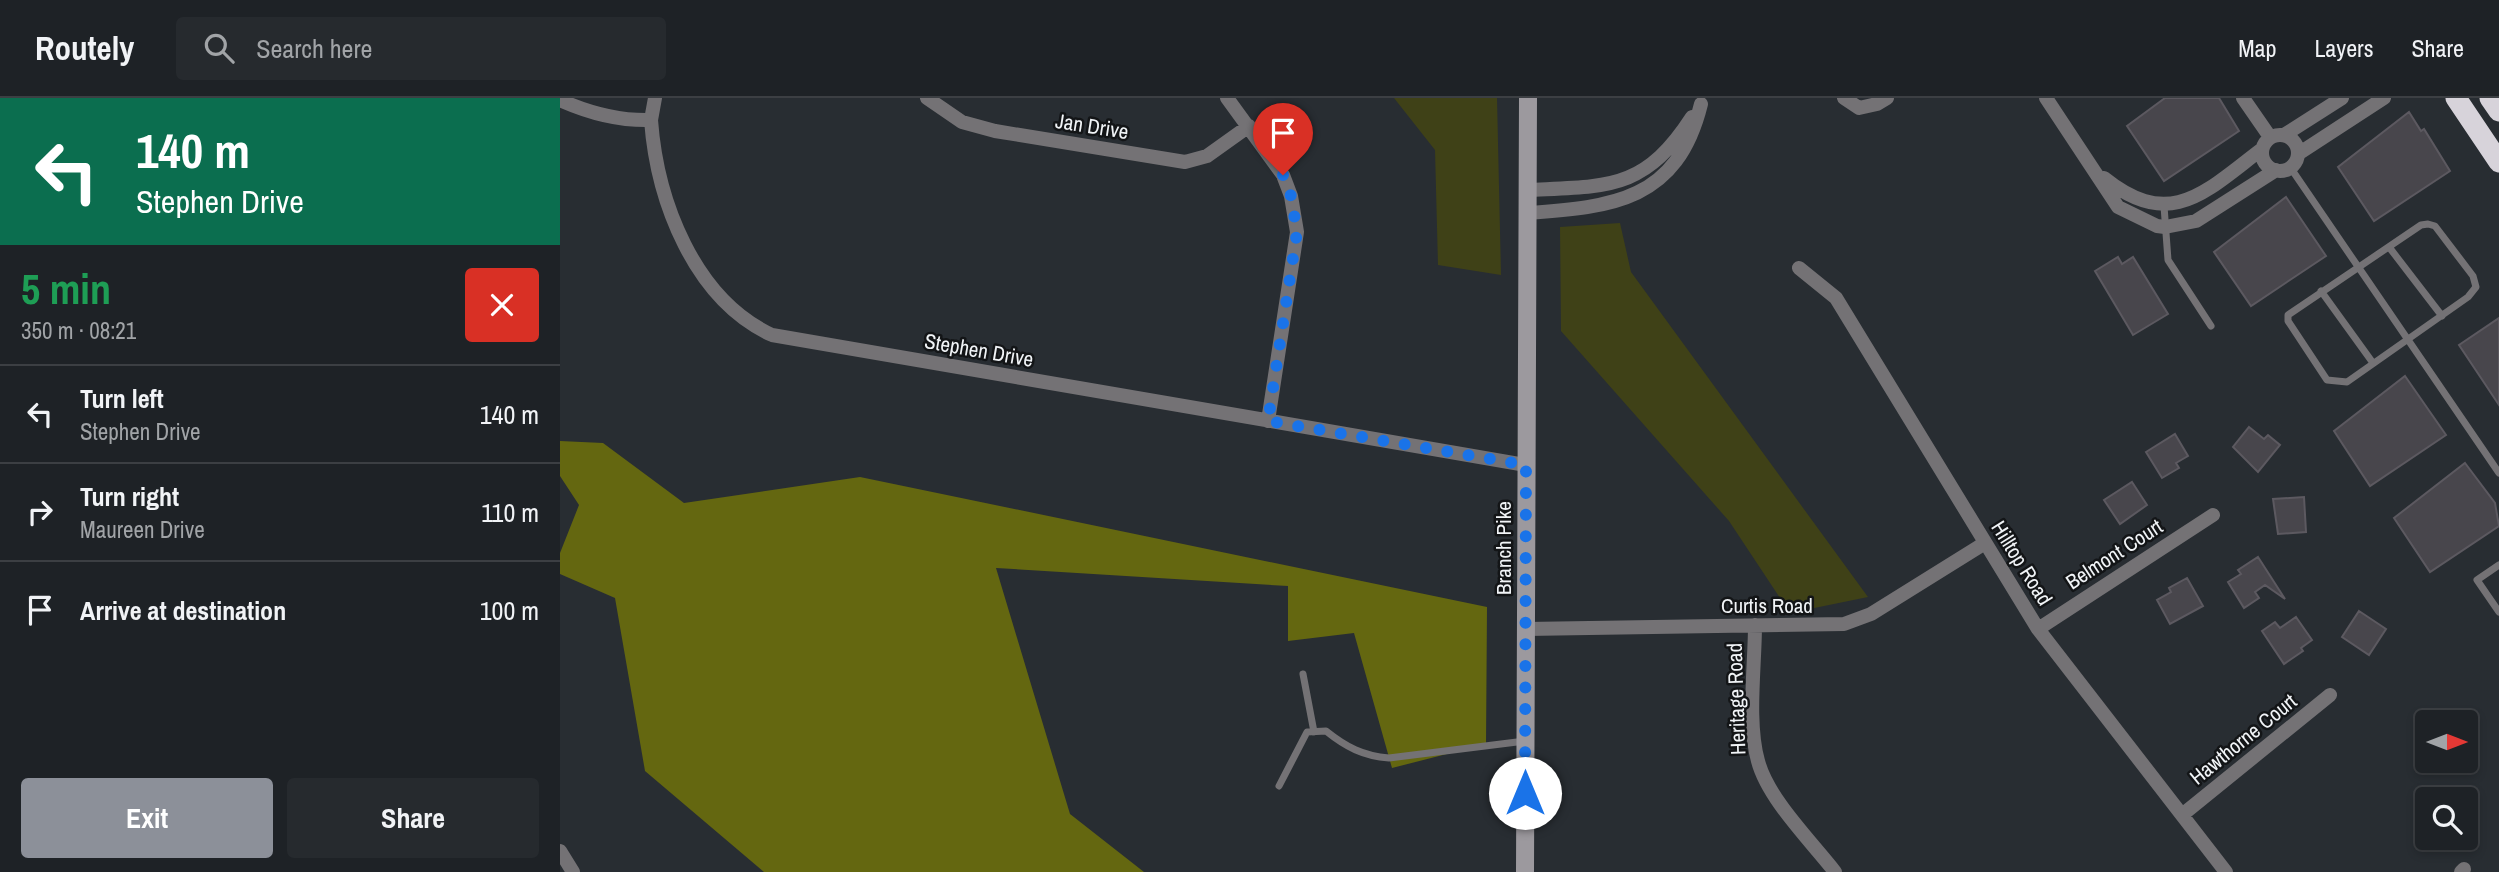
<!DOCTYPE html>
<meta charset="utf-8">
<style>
:root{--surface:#1e2226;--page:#262a2e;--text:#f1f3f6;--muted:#a1a4a7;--line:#3c3f43;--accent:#8c9099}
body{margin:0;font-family:"Archivo Narrow",sans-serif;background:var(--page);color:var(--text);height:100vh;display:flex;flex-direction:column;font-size:26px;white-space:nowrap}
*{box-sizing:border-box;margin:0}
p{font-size:23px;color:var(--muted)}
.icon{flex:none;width:38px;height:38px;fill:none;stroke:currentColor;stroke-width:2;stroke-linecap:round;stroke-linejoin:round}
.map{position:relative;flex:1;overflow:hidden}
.panel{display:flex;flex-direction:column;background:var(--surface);width:560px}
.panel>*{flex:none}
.hud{background:#0b6e4f;color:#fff;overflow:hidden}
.needle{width:46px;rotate:90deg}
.controls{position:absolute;left:1855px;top:612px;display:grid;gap:14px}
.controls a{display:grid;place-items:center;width:63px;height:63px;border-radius:7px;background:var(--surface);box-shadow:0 4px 10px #0003,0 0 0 2px var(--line);font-size:35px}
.pin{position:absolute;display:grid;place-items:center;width:60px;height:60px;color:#fff;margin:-72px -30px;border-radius:50% 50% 50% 0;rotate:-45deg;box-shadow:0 0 7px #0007}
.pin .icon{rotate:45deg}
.me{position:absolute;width:77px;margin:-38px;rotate:0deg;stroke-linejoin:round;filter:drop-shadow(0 0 5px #0008)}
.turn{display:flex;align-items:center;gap:24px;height:147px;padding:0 21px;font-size:32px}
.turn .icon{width:91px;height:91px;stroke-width:2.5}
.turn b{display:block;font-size:49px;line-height:60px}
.round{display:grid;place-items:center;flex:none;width:74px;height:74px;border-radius:7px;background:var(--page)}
.head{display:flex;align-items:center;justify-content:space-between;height:119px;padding:0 21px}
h1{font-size:42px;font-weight:800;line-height:52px;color:#1e9e55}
.cta{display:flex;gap:14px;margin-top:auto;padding:14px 21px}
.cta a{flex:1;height:80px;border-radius:7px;background:var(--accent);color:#fff;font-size:28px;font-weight:800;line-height:80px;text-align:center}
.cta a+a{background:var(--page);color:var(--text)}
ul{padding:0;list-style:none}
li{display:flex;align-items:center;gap:21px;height:98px;padding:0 21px;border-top:2px solid var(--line)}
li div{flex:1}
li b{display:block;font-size:26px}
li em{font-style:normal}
header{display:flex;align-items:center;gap:42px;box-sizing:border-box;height:98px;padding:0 35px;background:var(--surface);border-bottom:2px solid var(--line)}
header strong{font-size:33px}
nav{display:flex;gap:38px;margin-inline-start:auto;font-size:24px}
.search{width:490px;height:63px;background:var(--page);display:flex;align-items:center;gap:18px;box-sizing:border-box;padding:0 24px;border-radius:7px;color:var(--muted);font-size:26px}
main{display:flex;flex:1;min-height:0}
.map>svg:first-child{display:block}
.green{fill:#3f4117}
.forest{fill:#646710}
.building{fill:#48464c;stroke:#5c5960;stroke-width:2}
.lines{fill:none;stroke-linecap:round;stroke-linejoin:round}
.lane{stroke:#747275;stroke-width:7}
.street{stroke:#747275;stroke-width:14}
.secondary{stroke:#9c999e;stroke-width:18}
.highway{stroke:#d7d3da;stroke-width:21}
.route{stroke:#1a73e8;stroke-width:12;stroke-dasharray:0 21.6}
.labels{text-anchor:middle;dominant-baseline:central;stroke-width:5;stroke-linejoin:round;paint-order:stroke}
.street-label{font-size:21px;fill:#f1f4f7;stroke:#131517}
</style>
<header>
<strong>Routely</strong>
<div class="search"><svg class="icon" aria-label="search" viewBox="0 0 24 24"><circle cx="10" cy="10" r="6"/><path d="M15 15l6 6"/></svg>Search here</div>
<nav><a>Map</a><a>Layers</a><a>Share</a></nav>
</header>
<main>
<section class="panel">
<div class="hud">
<div class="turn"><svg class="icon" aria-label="left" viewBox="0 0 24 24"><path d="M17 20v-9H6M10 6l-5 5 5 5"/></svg><div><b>140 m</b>Stephen Drive</div></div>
</div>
<div class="head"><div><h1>5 min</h1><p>350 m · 08:21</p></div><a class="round" style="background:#d93025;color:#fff"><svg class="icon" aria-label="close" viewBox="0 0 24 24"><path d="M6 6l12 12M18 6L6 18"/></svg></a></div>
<ul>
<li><svg class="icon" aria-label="left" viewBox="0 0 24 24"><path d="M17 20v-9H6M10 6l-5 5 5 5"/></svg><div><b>Turn left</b><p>Stephen Drive</p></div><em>140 m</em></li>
<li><svg class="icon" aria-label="right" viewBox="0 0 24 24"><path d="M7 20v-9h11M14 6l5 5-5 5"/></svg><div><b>Turn right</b><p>Maureen Drive</p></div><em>110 m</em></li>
<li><svg class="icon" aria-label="arrive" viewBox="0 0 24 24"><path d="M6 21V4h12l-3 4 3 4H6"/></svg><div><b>Arrive at destination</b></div><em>100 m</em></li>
</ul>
<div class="cta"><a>Exit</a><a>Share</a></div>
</section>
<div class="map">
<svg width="1939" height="774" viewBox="0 0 1939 774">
<rect width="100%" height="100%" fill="#282d32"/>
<path class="green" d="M834 0H937L941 177 878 167 875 52Z
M1060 125 1071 174 1308 499 1230 515 1169 423 1001 233 1000 129Z"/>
<path class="forest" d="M0 343 43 345 124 405 300 379 927 509 926 646 832 670 794 535 728 543V488L436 470 510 716 584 774H204L85 673 55 500 0 476V455L19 407 0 378Z"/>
<path class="building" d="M1605 0H1659L1679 33 1604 83 1567 28Z
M1849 14 1861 33 1864 31 1890 73 1814 123 1778 69Z
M1726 99 1766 158 1691 208 1654 154Z
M1558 159 1562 166 1573 159 1608 216 1573 237 1535 173Z
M1939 220V307L1899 247Z
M1845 278 1886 337 1810 388 1774 333Z
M1689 329 1704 341 1708 337 1720 347 1698 374 1673 349Z
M1615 336 1628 358 1616 365 1619 370 1602 380 1586 354Z
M1905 365 1935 405 1939 428 1870 474 1834 420Z
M1572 384 1587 407 1560 426 1544 402Z
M1744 399 1746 434 1718 436 1713 401Z
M1698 459 1725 501 1705 487 1695 494 1699 500 1684 510 1668 484 1681 476 1678 472Z
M1627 480 1643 508 1610 526 1597 502 1611 494 1609 490Z
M1799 513 1826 531 1809 557 1782 539Z
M1736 519 1752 542 1741 550 1743 553 1724 566 1702 533 1715 524 1720 530Z"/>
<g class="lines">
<path class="lane" d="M1730 69 1939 375
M1604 108 1608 162 1651 228
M1868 126 1875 128 1913 178 1916 189 1908 199 1787 284 1767 282 1728 223V217L1861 127Z
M1829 149 1882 218
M1761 193 1813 265
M1939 467 1917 482 1939 514
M743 576 754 634
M719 688 747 634 766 633C786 649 803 658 829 660L965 643"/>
<path class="street" d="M367 0 402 24 435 33 625 64 647 58 689 28
M667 0 723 77 731 98 737 134 708 323
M1284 0 1299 10 1317 6 1327 0
M1486 0 1558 109 1597 128 1605 129 1636 123 1716 72
M1683 0 1710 39
M0 2C29 15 59 23 91 22 97 103 134 201 212 237L966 367
M91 22 95 0
M1724 37 1782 0
M1702 55a18 18 0 1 1 36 0a18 18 0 1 1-36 0Z
M1738 56 1824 0
M1544 80C1611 134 1646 93 1702 51
M967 92C1048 88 1084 93 1132 19
M967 115C1053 109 1117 103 1141 6
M1239 170 1276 200 1478 531 1666 774
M1195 527C1195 568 1187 624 1198 663 1208 701 1251 743 1275 774
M966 531 1284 526 1311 516 1425 445
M1478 531 1653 417
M1622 717 1770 597
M0 753 13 774
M1901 774 1904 771"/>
<path class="secondary" d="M965 774 968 0"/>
<path class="highway" d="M1896 0 1939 64
M1930 0 1939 13"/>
</g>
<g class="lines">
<path class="route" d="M723 77 731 98 737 134 708 323 966 367 965 695"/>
</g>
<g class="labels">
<g class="street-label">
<text transform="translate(532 28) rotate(9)">Jan Drive</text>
<text transform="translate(419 252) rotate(10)">Stephen Drive</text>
<text transform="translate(943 450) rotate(-90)">Branch Pike</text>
<text transform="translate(1554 456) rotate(-33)">Belmont Court</text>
<text transform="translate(1462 465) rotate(58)">Hilltop Road</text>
<text x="1207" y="507">Curtis Road</text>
<text transform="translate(1176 601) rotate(-92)">Heritage Road</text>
<text transform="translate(1683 641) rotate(-39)">Hawthorne Court</text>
</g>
</g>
</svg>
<div class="controls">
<a><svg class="needle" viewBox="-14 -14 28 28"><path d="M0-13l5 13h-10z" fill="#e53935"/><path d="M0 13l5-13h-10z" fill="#a1a4a7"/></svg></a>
<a><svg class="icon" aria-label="search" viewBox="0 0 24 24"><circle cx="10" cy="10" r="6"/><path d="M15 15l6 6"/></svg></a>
</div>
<div class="pin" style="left:723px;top:77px;background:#d93025"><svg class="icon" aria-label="arrive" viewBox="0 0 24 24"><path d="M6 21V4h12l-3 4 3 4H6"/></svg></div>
<svg class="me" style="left:965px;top:695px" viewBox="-20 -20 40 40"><circle r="19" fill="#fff"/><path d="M0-13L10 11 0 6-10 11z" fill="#1a73e8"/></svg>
</div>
</main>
